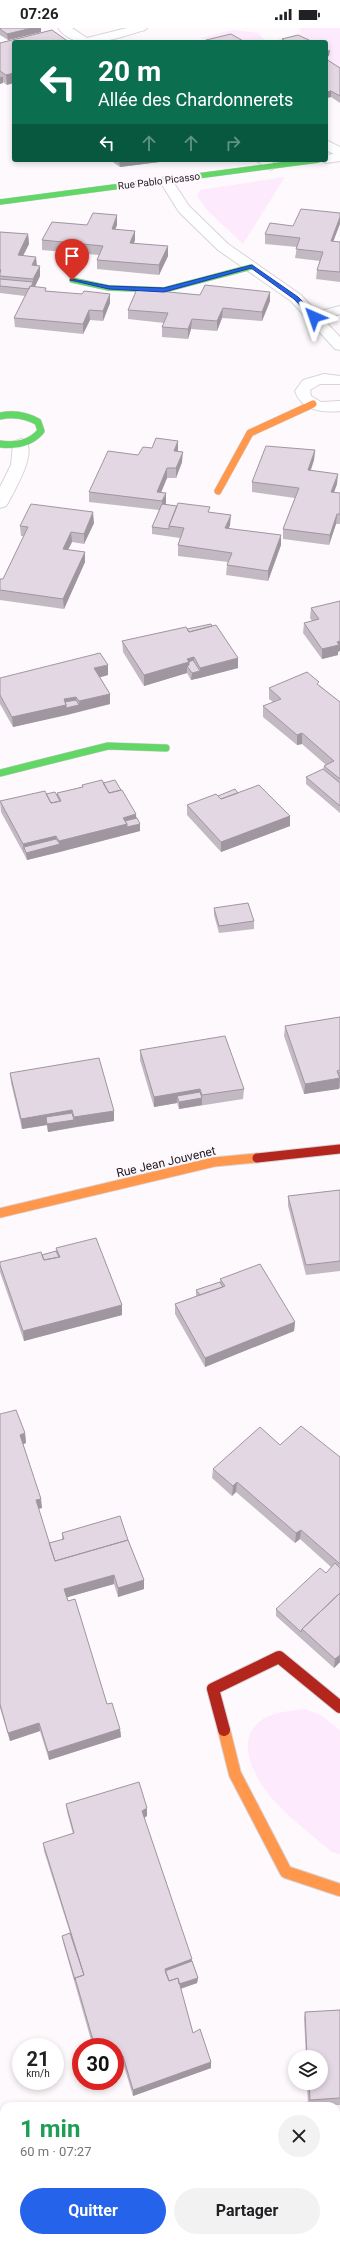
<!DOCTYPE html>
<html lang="fr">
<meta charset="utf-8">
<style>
:root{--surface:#fff;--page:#f2f2f2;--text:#202124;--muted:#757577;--accent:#2563eb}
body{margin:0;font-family:Roboto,sans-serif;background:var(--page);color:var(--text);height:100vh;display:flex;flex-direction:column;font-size:15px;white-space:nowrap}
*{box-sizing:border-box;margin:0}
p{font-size:13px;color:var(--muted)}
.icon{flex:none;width:22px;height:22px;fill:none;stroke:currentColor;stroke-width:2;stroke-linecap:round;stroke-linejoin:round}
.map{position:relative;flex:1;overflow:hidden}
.drawer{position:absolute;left:0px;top:2074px;width:340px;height:140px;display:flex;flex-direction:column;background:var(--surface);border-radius:12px 12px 0 0;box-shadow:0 2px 6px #0003}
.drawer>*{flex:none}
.top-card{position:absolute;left:12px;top:12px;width:316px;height:122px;border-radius:4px;box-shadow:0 2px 6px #0003;background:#0b6e4f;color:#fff;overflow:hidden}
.buttons{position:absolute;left:288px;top:2022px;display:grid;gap:8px}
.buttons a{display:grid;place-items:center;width:40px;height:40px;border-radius:50%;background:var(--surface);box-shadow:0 2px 6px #0003;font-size:20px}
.speed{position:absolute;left:12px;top:2010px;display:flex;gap:8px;font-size:20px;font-weight:700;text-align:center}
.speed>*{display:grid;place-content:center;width:52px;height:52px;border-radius:50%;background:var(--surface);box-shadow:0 2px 6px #0003;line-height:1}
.speed small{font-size:10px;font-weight:400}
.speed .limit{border:6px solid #d22;background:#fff;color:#111}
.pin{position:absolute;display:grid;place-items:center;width:34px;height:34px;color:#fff;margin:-41px -17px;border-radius:50% 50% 50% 0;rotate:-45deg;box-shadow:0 0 4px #0007}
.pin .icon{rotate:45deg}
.me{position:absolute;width:44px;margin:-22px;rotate:317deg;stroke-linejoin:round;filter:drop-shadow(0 0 3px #0008)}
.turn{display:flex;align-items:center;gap:14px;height:84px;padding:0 20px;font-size:18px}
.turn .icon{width:52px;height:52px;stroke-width:2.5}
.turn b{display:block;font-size:28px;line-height:34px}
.lanes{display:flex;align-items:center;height:38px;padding:0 20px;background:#0003;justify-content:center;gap:20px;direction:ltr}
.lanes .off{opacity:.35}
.round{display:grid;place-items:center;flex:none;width:42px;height:42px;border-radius:21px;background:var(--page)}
.head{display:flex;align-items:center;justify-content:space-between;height:68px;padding:0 20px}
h1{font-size:24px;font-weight:700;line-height:30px;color:#1e9e55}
.cta{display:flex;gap:8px;margin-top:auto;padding:8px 20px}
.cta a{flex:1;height:46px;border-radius:24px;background:var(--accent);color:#fff;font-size:16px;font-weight:700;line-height:46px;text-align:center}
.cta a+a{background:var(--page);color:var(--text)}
.status{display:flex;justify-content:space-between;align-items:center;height:28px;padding:0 20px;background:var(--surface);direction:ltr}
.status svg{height:11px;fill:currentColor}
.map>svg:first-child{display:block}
.green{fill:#feeafd}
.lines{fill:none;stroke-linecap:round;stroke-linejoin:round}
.lane-casing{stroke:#d8d4d8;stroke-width:2}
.street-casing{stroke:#d8d4d8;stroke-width:2}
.fast-far1-casing{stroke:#d8d4d8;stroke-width:6}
.fast-casing{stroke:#d8d4d8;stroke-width:8}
.slow-far2-casing{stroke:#d8d4d8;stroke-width:8}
.slow-far1-casing{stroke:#d8d4d8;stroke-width:11}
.slow-casing{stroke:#d8d4d8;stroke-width:14}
.jam-far1-casing{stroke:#d8d4d8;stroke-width:11}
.jam-casing{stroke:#d8d4d8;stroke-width:14}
.lane{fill:#fffeff;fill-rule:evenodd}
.street{fill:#fffeff;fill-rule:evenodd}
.fast-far1{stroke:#63d668;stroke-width:5.5}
.fast{stroke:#63d668;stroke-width:7}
.slow-far2{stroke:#ff974d;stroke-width:7}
.slow-far1{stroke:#ff974d;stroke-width:9}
.slow{stroke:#ff974d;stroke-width:12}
.jam-far1{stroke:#b3261e;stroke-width:9}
.jam{stroke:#b3261e;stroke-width:12}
.wall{fill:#c3b9c3}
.shaded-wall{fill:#9f969f}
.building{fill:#e3d7e3;stroke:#9f969f}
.route{fill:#2563eb;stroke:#184099}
.labels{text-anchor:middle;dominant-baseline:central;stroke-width:4;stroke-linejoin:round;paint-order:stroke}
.far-street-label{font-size:10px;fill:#1f1c1f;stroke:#fff7fe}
.street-label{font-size:12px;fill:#1f1c1f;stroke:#fff7fe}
</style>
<div class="status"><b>07:26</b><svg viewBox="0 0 49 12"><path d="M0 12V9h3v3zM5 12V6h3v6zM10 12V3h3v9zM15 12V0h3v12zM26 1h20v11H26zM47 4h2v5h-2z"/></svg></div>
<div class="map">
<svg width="340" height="2214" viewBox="0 0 340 2214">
<rect width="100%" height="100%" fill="#fdf9fd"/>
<path class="green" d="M303 0H340V46L326 37V14H278V11L301 6 299 1Z
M233 2 258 5 265 12 264 14H210L200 10Z
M285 149 243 216 208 183 197 168 200 162Z
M305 1681 322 1688 340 1702V1826L332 1824C314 1809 295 1794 279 1778 260 1759 233 1718 258 1695 270 1684 289 1683 305 1681Z"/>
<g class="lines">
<g class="lane-casing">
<path id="lane" d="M326 112 340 119V129L326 122Z"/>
</g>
<g class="street-casing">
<path id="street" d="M58 0H72L87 10 127 0H147L145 2C119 9 78 27 58 0Z
M340 125V133L326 135 320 132H326V127Z
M255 132H270L277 138 271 142Z
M165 148 170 149 189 178 228 216 301 267 317 284 340 278V286L323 291 340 309V322L335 321 291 273 218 222 179 184 159 152Z
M324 346 340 348V356H320L310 362 311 368 321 374 340 373V383C322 385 301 382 295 363L303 352Z
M21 411 26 413C36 427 15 461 8 475L6 478 0 480V459L11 437 13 416 16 413Z"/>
</g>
<g class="fast-far1-casing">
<path id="fast-far1" d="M0 174 318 132
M72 252 109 260 164 262 251 239"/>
</g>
<g class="fast-casing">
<path id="fast" d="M0 388C14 385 26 387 38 394L41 403C30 416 16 418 0 416
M0 745 108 718 166 720"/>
</g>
<g class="slow-far2-casing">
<path id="slow-far2" d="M218 463 250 405 313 376"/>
</g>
<g class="slow-far1-casing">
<path id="slow-far1" d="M0 1185 214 1134 257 1130"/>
</g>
<g class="slow-casing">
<path id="slow" d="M224 1702 235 1746 286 1844 340 1862"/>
</g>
<g class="jam-far1-casing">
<path id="jam-far1" d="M257 1130 340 1121"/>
</g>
<g class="jam-casing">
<path id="jam" d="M224 1702 213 1661 279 1629 340 1679"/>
</g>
<use href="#lane" class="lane"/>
<use href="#street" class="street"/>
<use href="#fast-far1" class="fast-far1"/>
<use href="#fast" class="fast"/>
<use href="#slow-far2" class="slow-far2"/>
<use href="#slow-far1" class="slow-far1"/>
<use href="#slow" class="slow"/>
<use href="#jam-far1" class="jam-far1"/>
<use href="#jam" class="jam"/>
</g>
<path class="wall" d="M0 0H41V4L8 12 0 7Z
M52 2 7 57 3 54 0 56V15Z
M282 11 313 14H282Z
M326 31 340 40V75L331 69 326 70Z
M110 132H175L120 139Z
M117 187V197L115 201 135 212 134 215 168 228 159 247 97 241V232L99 227 42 222V212Z
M0 204 28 206 29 216 23 228 37 238 40 248 35 259 46 263 110 275 103 293 90 292 83 306 15 299 14 290 25 268 0 265Z
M265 206 340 214V254L316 251 317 242 320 233 295 230 297 219 265 216Z
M270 264V273L262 293 222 290 217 303 191 301 188 311 162 309V299L164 295 128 291V282L200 267Z
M315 422 314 432 311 442 337 456 334 465H340V496H336L329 517 283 511V501L295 470 252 464V454Z
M178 423 182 434 176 450H167L161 464 166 475 165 476 210 485 230 497 229 500 281 517 268 553 226 547 227 537 228 534 178 528V517L180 510 152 506V499L159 482 89 474V464Z
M94 495 84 516 72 514 68 522 85 524V534L64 581 0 572V551H3L24 508H21L20 498Z
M340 573 338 627 322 631 303 605 304 595 312 593 310 590 311 580Z
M212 598 238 630V640L191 652 187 645 144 658 123 624 122 613 187 601Z
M108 647 100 649 110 666V676L13 699 0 676V650Z
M319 657 340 674V785L306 756V749L323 741 324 738 326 737 302 716 297 717 263 689V678L273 674 269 671V660Z
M103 755 137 790 140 796V803L27 832 24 826 1 784 0 773 57 768V765L82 759V757Z
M238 765 290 788V798L221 824 187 787V777L218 768Z
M214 880 254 893V901L219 905 214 887Z
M340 989V1060L304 1066 284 1008 285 998Z
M140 1022 244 1061 243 1071 179 1081 177 1075 154 1079 140 1032Z
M10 1045 114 1083V1093L48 1104 47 1097 22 1101 11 1055Z
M340 1162V1243L306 1247 288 1178V1168Z
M56 1220 122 1277V1287L24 1313 0 1244V1237L56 1223Z
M220 1251 295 1294 294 1303 205 1339 175 1286V1276L196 1268V1262L220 1254Z
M0 1386 25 1405 26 1415 23 1416 42 1480 38 1481 49 1515 62 1512V1505L128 1512 144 1552V1561L118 1569 114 1556 67 1569 107 1676 120 1701 121 1709 49 1732 40 1703 10 1713 0 1680Z
M280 1417 340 1429V1634L334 1640 276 1588V1581L326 1545 331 1539 300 1511 295 1515 236 1464 232 1468 212 1450 213 1441Z
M66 1776 147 1788 144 1790 198 1950 197 1955 181 1961 193 2005 211 2034V2040L133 2068 123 2035 115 2038V2019H93L63 1914 62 1908 70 1905 44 1823 43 1815 73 1806 67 1784Z
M340 1982V2077L308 2078 307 2055H321V2029H306L304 1990 305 1984Z"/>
<path class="shaded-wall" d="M32 0H41V4L8 12 7 6Z
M330 22 329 28 326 29V23Z
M14 45V55L7 57 6 47Z
M0 49H3V55L0 56Z
M331 63V69L326 70V64Z
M119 132H175L120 139Z
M117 187V197L112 210V201Z
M340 189V196L330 222 331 213Z
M135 203V212L130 224V215Z
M28 206 29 216 18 237V227Z
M168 218V228L159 247V237Z
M36 229 37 238 32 237Z
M40 238V248L30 268V261L33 254V251Z
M270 264V273L262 293V284Z
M110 266V275L103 293V283Z
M223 280 222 290 217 303V293Z
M89 282 90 292 83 306V296Z
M192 291 191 301 188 311V301Z
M178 413V423H174Z
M315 422 314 432 307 452 308 442Z
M183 424 182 434 176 450V440Z
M167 440V450L158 472 157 464Z
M338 446 337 456 330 474 331 464Z
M166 465V475L162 483V473Z
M93 484 94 495 84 516V506Z
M337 486 336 496 329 517 330 507Z
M231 487 230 497 225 510V500Z
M71 504 72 514 63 531V521Z
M281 507V517L268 553V543Z
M85 524V534L64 581 63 571Z
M340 613V623L338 624V627L322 631V621Z
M194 629 193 640 187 638V645L144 658V647L187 631Z
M238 630V640L200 650V640Z
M108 637V647L94 651V640Z
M200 643V650L191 652 192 645Z
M110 666V676L67 687 66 680 67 687 13 699 12 689 64 671 76 669 77 677H79V673Z
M302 705V716L297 717V707Z
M136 786 137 797 140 796V803L60 824 59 813 123 790Z
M290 788V798L221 824V814Z
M56 808 57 817 60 816V824L27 832 26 825 24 819V826L23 816Z
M340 1050 339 1061 304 1066 305 1056Z
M200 1061V1070H202V1077L179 1081V1074L177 1068V1075L154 1079V1069Z
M72 1082V1092H74L75 1099 48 1104 46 1089 47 1097 22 1101 21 1091Z
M114 1083V1093L75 1099 74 1089Z
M122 1277V1287L24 1313 23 1303Z
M295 1294 294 1303 205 1339V1330Z
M25 1405 26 1415 21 1417 20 1407Z
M237 1454 236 1464 232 1468 233 1458Z
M41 1471 42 1480 37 1481 36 1472Z
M301 1502 300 1511 295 1515 296 1505Z
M114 1547V1556L65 1570 64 1561Z
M144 1552V1561L118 1569V1560Z
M340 1627V1634L334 1640 335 1631Z
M39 1695 40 1703 10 1713 8 1705Z
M120 1701 121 1709 49 1732 48 1724Z
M147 1780V1788L142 1791V1783Z
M192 1931 191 1939 165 1943V1941Z
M198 1950 197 1955 179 1961V1956Z
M123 2028V2035L115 2038V2031Z
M211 2034V2040L133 2068V2062Z"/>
<path class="building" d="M0 0H32L7 6 0 1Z
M52 2 69 14H14V45L6 47 0 43V15Z
M231 6 245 14H209L206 12Z
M298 7 313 14H287L282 11Z
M326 31 340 40V68L331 63 326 64Z
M301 181 340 185V189L331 213 340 214V244L317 242 323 224 296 221 300 210 265 206 270 195 293 198Z
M93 185 117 187 112 201 135 203 130 215 168 218 159 237 97 232 103 218 42 212 52 194 87 197Z
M0 204 28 206 18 227 36 229 32 237 40 238 33 251 0 248V245L1 242H0Z
M0 251 33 254 31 259 30 258 29 261 0 258Z
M205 257 270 264 262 284 223 280 217 293 192 291 188 301 162 299 168 285 128 282 137 261 200 267Z
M30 258 46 260 45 263 82 266 84 263 110 266 103 283 89 282 83 296 14 290Z
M156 410 178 413 174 423 183 424 176 440H167L157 464 166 465 162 473 89 464 108 423 138 427 143 419 152 420Z
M266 418 315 422 308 442 338 446 331 464 340 465V486H337L330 507 283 501 299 460 252 454Z
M178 475 210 479 208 484 231 487 225 500 281 507 268 543 227 537 232 525 178 517 184 500 169 498Z
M31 476 93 484 84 506 71 504 63 521 85 524 63 571 0 562V551H3L28 499 20 498Z
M162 476 177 478 169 498V501L152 499Z
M340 573V613L337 614 339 617 322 621 304 595 319 591 311 580Z
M211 596 212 598 189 604 187 601Z
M216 597 238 630 200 640 194 629 187 631 189 634 144 647 122 613 186 599 189 604Z
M100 625 108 637 94 640 110 666 79 673 76 669 64 671 66 677 12 689 0 667V650Z
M193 632 200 643 192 645 187 638 189 637V634Z
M307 644 319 654 317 656 340 674V751L324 738 334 733 302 705 297 707 263 678 281 671 269 660Z
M76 672 79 677 66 680V677L65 674Z
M323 741 340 755V778L306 749Z
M102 752 109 765 122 762 136 786 123 790 127 796 59 813 56 808 23 816 0 773 45 763 51 775 61 773 57 765 83 759 82 757Z
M115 752 121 762 109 765 103 755Z
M259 757 290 788 221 814 187 777 216 766 221 771Z
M235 761 238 765 221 771 218 768Z
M55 764 60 773 51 775 46 766Z
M137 790 140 796 127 799V796L125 793Z
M56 811 60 816 26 825 24 819Z
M248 875 254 893 219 898 214 880Z
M340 989V1042L337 1043 340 1050 305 1056 285 998Z
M225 1008 244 1061 202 1067 200 1061 154 1069 140 1022Z
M99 1030 114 1083 74 1089 72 1082 21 1091 10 1045Z
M338 1045H340V1053H339L340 1050Z
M200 1064 202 1070 179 1074 177 1068Z
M72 1085 74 1092 47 1096 46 1089Z
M340 1162V1233L306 1237 288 1168Z
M96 1210 122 1277 23 1303 0 1237V1234L41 1224 44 1232 60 1229 56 1220Z
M56 1223 59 1229 44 1232 42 1227Z
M260 1236 295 1294 205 1330 175 1276 225 1258 220 1251Z
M220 1254 223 1259 200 1267 196 1262Z
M16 1382 25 1405 20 1407 41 1471 36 1472 55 1533 128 1512 144 1552 118 1560 114 1547 64 1561 68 1573 75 1571 107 1676 112 1675 120 1701 48 1724 39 1695 8 1705 0 1676V1386Z
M301 1398 340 1429V1536L301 1502 296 1505 237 1454 233 1458 213 1441 260 1399 280 1417Z
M120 1488 128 1512 55 1533 49 1515 64 1511 62 1505Z
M335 1535 340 1540V1565L302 1601 301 1604 276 1581 320 1540 326 1545Z
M340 1565V1627L335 1631 302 1601Z
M139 1754 147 1780 142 1783 192 1931 165 1941 169 1953 178 1950 193 2005 200 2001 211 2034 133 2062 123 2028 115 2031V2019H95L75 1950 84 1947 43 1815 74 1805 66 1776Z
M70 1905 84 1947 75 1950V1952L62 1908Z
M192 1933 198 1950 179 1956 178 1950 169 1953 165 1943Z
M340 1982V2070L310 2072 309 2055H321V2029H307L305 1984Z"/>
<path class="route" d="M252 237 298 269 316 287V290H312L294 271 251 240 164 264 109 261 70 252 72 251 109 258 164 260Z"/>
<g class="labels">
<g class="far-street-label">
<text transform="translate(159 153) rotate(-7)">Rue Pablo Picasso</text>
</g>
<g class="street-label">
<text transform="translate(166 1134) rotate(-13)">Rue Jean Jouvenet</text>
</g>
</g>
</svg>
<div class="buttons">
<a><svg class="icon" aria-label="layers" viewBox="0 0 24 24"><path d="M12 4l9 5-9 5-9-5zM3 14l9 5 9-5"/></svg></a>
</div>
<div class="speed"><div>21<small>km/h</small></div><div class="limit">30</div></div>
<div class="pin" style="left:72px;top:252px;background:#d93025"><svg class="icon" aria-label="arrive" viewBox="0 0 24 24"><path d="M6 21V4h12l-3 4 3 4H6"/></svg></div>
<svg class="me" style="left:314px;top:289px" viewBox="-20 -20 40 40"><path d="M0-17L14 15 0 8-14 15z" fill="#2563eb" stroke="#fff" stroke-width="4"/></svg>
<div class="top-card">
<div class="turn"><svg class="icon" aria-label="left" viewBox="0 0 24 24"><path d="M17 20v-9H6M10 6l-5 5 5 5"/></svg><div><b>20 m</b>Allée des Chardonnerets</div></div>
<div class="lanes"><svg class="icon" aria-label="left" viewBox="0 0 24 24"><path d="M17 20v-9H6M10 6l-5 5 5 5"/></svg><svg class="icon off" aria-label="ahead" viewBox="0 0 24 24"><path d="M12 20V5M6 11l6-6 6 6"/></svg><svg class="icon off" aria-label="ahead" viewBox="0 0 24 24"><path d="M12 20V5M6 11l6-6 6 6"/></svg><svg class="icon off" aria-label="right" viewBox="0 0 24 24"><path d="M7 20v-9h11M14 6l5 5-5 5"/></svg></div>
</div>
<section class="drawer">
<div class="head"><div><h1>1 min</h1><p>60 m · 07:27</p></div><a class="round"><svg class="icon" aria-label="close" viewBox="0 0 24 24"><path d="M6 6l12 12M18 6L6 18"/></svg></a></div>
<div class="cta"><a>Quitter</a><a>Partager</a></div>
</section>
</div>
